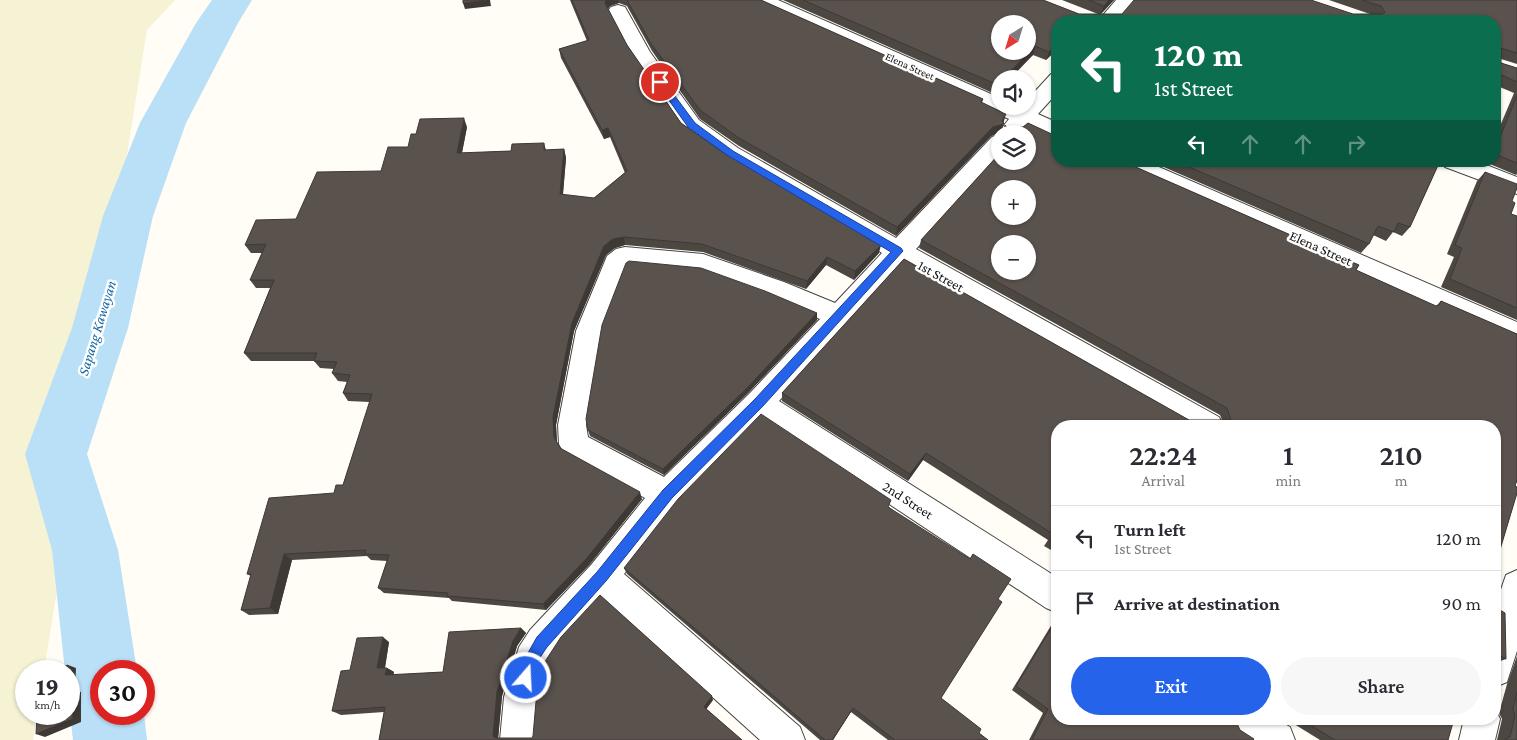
<!DOCTYPE html>
<meta charset="utf-8">
<style>
:root{--surface:#fff;--page:#f7f7f7;--text:#2b2b33;--muted:#7c7c81;--line:#e1e1e2;--accent:#2563eb}
body{margin:0;font-family:"Crimson Pro",serif;background:var(--page);color:var(--text);height:100vh;display:flex;flex-direction:column;font-size:19px;white-space:nowrap}
*{box-sizing:border-box;margin:0}
p{font-size:16px;color:var(--muted)}
.icon{flex:none;width:28px;height:28px;fill:none;stroke:currentColor;stroke-width:2;stroke-linecap:round;stroke-linejoin:round}
.map{position:relative;flex:1;overflow:hidden}
.details{position:absolute;left:1051px;top:420px;width:450px;height:305px;display:flex;flex-direction:column;background:var(--surface);border-radius:20px;box-shadow:0 1px 4px #0004}
.details>*{flex:none}
.guide{position:absolute;left:1051px;top:15px;width:450px;height:152px;border-radius:20px;box-shadow:0 1px 4px #0004;background:#0b6e4f;color:#fff;overflow:hidden}
.needle{width:32px;rotate:218deg}
.controls{position:absolute;left:991px;top:15px;display:grid;gap:10px}
.controls a{display:grid;place-items:center;width:45px;height:45px;border-radius:50%;background:var(--surface);box-shadow:0 1px 4px #0004;font-size:25px}
.speed{position:absolute;left:15px;top:660px;display:flex;gap:10px;font-size:25px;font-weight:700;text-align:center}
.speed>*{display:grid;place-content:center;width:65px;height:65px;border-radius:50%;background:var(--surface);box-shadow:0 1px 4px #0004;line-height:1}
.speed small{font-size:12px;font-weight:400}
.speed .limit{border:8px solid #d22;background:#fff;color:#111}
.pin{position:absolute;display:grid;place-items:center;width:42px;height:42px;color:#fff;margin:-21px;border:2px solid #fff;border-radius:50%;box-shadow:0 1px 5px #0007}
.me{position:absolute;width:55px;margin:-28px;rotate:19deg;stroke-linejoin:round;filter:drop-shadow(0 0 4px #0008)}
.turn{display:flex;align-items:center;gap:18px;height:105px;padding:0 20px;font-size:22px}
.turn .icon{width:65px;height:65px;stroke-width:2.5}
.turn b{display:block;font-size:35px;line-height:42px}
.lanes{display:flex;align-items:center;height:48px;padding:0 20px;background:#0003;justify-content:center;gap:25px;direction:ltr}
.lanes .off{opacity:.35}
.eta{display:flex;justify-content:space-evenly;align-items:center;height:85px;text-align:center}
.eta b{font-size:30px;font-weight:600;line-height:35px}
.cta{display:flex;gap:10px;margin-top:auto;padding:10px 20px}
.cta a{flex:1;height:58px;border-radius:30px;background:var(--accent);color:#fff;font-size:20px;font-weight:600;line-height:58px;text-align:center}
.cta a+a{background:var(--page);color:var(--text)}
ul{padding:0;list-style:none}
li{display:flex;align-items:center;gap:15px;height:65px;padding:0 20px;border-top:1px solid var(--line)}
li div{flex:1}
li b{display:block;font-size:19px}
li em{font-style:normal}
.map>svg:first-child{display:block}
.farmland{fill:#f6f3d4}
.lines{fill:none;stroke-linecap:round;stroke-linejoin:round}
.river{fill:#b9e0f7;fill-rule:evenodd}
.minor-casing{stroke:#444;stroke-width:2}
.minor{fill:#fff;fill-rule:evenodd}
.wall{fill:#4d4742;fill-rule:evenodd}
.shaded-wall{fill:#3f3936}
.building{fill:#5a524d;stroke:#3f3936;fill-rule:evenodd}
.route{fill:#2563eb;stroke:#184099}
.labels{text-anchor:middle;dominant-baseline:central;stroke-width:5;stroke-linejoin:round;paint-order:stroke}
.far-street-label{font-size:11px;fill:#111;stroke:#fff}
.street-label{font-size:14px;fill:#111;stroke:#fff}
.water-label{font-size:15px;font-style:italic;fill:#1768a6;stroke:#fff}
</style>
<div class="map">
<svg width="1517" height="740" viewBox="0 0 1517 740">
<rect width="100%" height="100%" fill="#fffdf5"/>
<path class="farmland" d="M0 0H175L147 30 44 671H26V714H37L33 740H0Z"/>
<g class="lines">
<path class="river" d="M212 0H252L238 23 186 123 153 216 128 328 87 454 118 550 137 671H101V714H144L147 740H73L70 714 77 698 69 681V671H65L52 550 25 454 72 328 103 216 140 123 196 23Z"/>
<g class="minor-casing">
<path id="minor" d="M752 0H778L1000 98V106H1028V99L1051 74 1058 73V92L1038 114 1058 123V139L1027 127 1020 134H1004L1001 129 1009 119 755 4Z
M1116 0H1136L1118 21H1098Z
M618 5 625 7 650 52 699 120 738 148 896 238 992 137 1000 134V156L916 249 1219 417 1223 426H1184L902 265 779 401 1058 578V613L1046 608 761 419 678 504 624 574 800 727 805 740H760L603 598C589 614 553 649 546 667 537 690 537 716 536 740H500L504 697 519 647 530 630 591 565 645 498 564 453 559 444 558 425 576 331 607 256 616 249 625 247 703 254 784 282 835 303 882 253 722 158 683 130 630 53 608 11 611 7ZM630 266 702 273 766 296 820 319 749 394 664 477 588 437 586 425 602 331 626 268Z
M1113 161H1145L1517 322V345L1116 167Z
M1442 161H1476L1517 177V194L1445 167Z
M1517 570V651L1507 682 1495 687V607L1506 575Z
M1495 708 1500 719 1495 740H1459L1464 719H1495Z
M1227 719H1276L1290 727 1295 740H1245L1232 732Z"/>
</g>
<use href="#minor" class="minor"/>
</g>
<path class="wall" d="M570 0H761L983 99 982 103 1004 124 1001 132 991 136 896 236 739 146 700 119 652 51 627 6 619 3 610 6 608 9 627 45 681 123 721 151 879 253 854 280 826 265 806 289 703 252 625 245 615 248 606 255 574 331 556 425 557 442 560 448 642 499 590 564 546 610 452 601 449 598 384 593 378 588 387 561 371 560 367 556 292 560 278 614 249 615 241 610 251 576 247 574 343 485 370 402 348 401 343 393 347 382 338 381 332 373 334 369 320 368 314 361H251L244 353 270 288H256L250 280 262 253H251L245 245 296 219 381 171 408 147 467 127 462 153 511 151 544 143 546 150 564 149 566 158 563 195 594 198 625 173 610 137 604 139 561 58 559 49 587 41Z
M783 0H1043L1079 14H1098L1062 0H1114L1101 14H1370L1329 0H1517V64L1501 59V63L1517 68V174L1516 175 1485 162V161H1495V138L1514 93 1495 85V21H1058V48L1046 60 1033 55 1000 79V89L995 94Z
M1028 123 1058 137V161H1122L1359 265 1356 270 1436 306 1441 301 1517 334V480L1515 486 1517 487V493L1499 553 1495 555V426H1058V554L1044 546 1048 540 923 460 908 481 782 401V393L904 259 1189 420H1222L1220 415 919 248 921 240 1000 153V161H1028V134H1002L1005 125 1007 127H1023ZM1000 189H1028V216H1000ZM1000 244H1028V271H1000Z
M1150 161H1440L1410 227 1402 236 1393 232 1386 241 1373 235 1369 244 1361 253Z
M1485 172 1512 201 1511 214 1517 216V320L1441 287 1454 257 1447 254 1477 181Z
M817 313V320L748 393 664 475 590 436 588 430Z
M889 507 998 599 941 698 979 733 988 740H888L851 712 833 740H820L627 574 624 568Z
M1495 607 1506 659 1495 663Z
M1058 614V719L1240 730 1253 740H1029L1043 713 1012 690Z
M521 628 526 633 517 646 502 696 498 738H532L713 700 706 709 742 740H379L384 712 341 715 332 711 350 670 389 642 385 668H387L394 672 393 675 443 672Z
M1517 656V740H1497L1502 719 1499 713 1507 684Z
M1286 719H1454L1448 740H1320Z"/>
<path class="shaded-wall" d="M487 0H490L491 6 465 9 463 3Z
M606 0H618L619 3 610 6 606 12 605 3Z
M1109 0H1114L1100 15 1104 6Z
M1058 42V48L1046 60 1049 52Z
M1035 46 1033 55 1010 79H1003Z
M1000 82V89L995 94 998 85Z
M1006 114 1001 132 991 136 896 236 897 227 993 127 1002 120Z
M464 118 467 127 460 162 457 153Z
M608 128 610 137 604 139 602 130Z
M564 149 566 158 562 203 560 194Z
M624 237 625 245 615 248 606 255 574 331 556 425 557 444 554 437 553 417 572 323 604 246 613 239Z
M881 245 879 253 854 280 855 271Z
M827 257 826 265 806 289 807 281Z
M817 313V320L748 393 664 475 663 469Z
M926 453 923 460 908 481 910 474Z
M640 492 642 499 590 564 546 610 543 604Z
M284 554 292 560 278 614 270 608Z
M521 628 526 633 517 646 502 696 498 740H497L493 736 497 692 513 641Z
M383 637 389 642 384 673 377 668Z
M68 665 76 668 75 690 81 692V722L45 737 36 734 69 693Z
M387 668 394 672 392 680 385 675Z
M712 696 713 700 705 711 704 707Z
M853 708 833 740H832Z"/>
<path class="building" d="M463 0H487L463 3Z
M572 0H606L605 3 627 45 681 123 721 151 881 245 855 271 827 257 807 281 702 244 624 237 613 239 604 246 572 323 553 417 554 437 560 448 640 492 587 558 543 604 447 596 448 593 378 588 389 555 365 554 366 550 284 554 270 608 241 610 251 574H247L269 498 334 493 336 485H343L372 394 343 393 350 375 332 373 337 362 314 361 317 353H244L274 280H250L266 244 245 245 256 220 296 219 317 172 381 171 388 147H408L411 134H416L420 119 464 118 457 153 511 151 512 144 544 143V150L564 149 560 194 594 198 627 171 608 128 602 130 559 49 589 40Z
M627 0H761L983 99 981 102 1006 114 1002 120 1004 124 993 127 897 227 739 138 700 110 650 42Z
M803 0H1043L1079 14H1122L1134 0H1311L1353 14H1383L1385 12 1381 6 1362 0H1517V53L1501 48V63L1517 68V82L1495 72V21H1058V42L1049 52 1035 46 1003 79H1000V82L998 85ZM1000 24H1028V51H1000Z
M1089 0H1109L1104 6Z
M1517 96V163L1495 154V149Z
M1028 123 1058 137V161H1122L1359 265 1356 270 1436 306 1439 305 1441 301 1517 334V480L1515 486 1517 487V493L1499 553 1495 551V426H1058V545L1049 540 1053 534 926 453 910 474 782 393 904 259 1189 420H1231L1227 408 921 240 1000 153V161H1028V134H1004L1005 125 1007 127H1023ZM1000 189H1028V216H1000ZM1000 244H1028V271H1000Z
M1175 161H1440L1410 227 1398 223 1394 232 1378 226 1369 244Z
M1485 172 1517 184V188L1512 201 1515 203 1511 214 1517 216V308L1450 279 1462 248 1455 245Z
M629 261 701 268 765 291 817 313 748 387 663 469 588 430 586 419 602 325 626 263Z
M761 414 891 500 888 507 970 559 973 554 1011 579 998 599 1002 602 941 698 981 729 979 733 988 740H895L853 708 832 740H825L624 568 678 499Z
M600 595 712 696 704 707 742 740H379L385 707 332 711 341 671 350 670 357 638 383 637 377 668H387L385 675 443 672 449 632 521 628 513 641 497 692 493 736 495 738H532L533 736 537 690 544 663 561 637Z
M1495 607 1505 613 1506 659 1495 653Z
M1058 617V719H1235L1240 730 1254 739 1253 740H1032L1048 709 1016 686Z
M68 665V671H52Z
M73 690V719L36 734 37 714H69V691Z
M1517 692V740H1505V739L1510 737 1515 716 1513 709Z
M1301 719H1454L1448 740H1335Z"/>
<path class="route" d="M660 79 663 80 695 123 733 151 901 248 903 251 763 406 672 498 606 581 547 647 537 662 531 683 526 685 521 683 519 678 524 660 537 637 597 572 663 490 755 399 891 252 727 155 688 127 656 82Z"/>
<g class="labels">
<g class="far-street-label">
<text transform="translate(910 66) rotate(24)">Elena Street</text>
</g>
<g class="street-label">
<text transform="translate(1321 248) rotate(24)">Elena Street</text>
<text transform="translate(941 276) rotate(29)">1st Street</text>
<text transform="translate(908 500) rotate(33)">2nd Street</text>
</g>
<g class="water-label">
<text transform="translate(97 328) rotate(-73)">Sapang Kawayan</text>
</g>
</g>
</svg>
<div class="controls">
<a><svg class="needle" viewBox="-14 -14 28 28"><path d="M0-13l5 13h-10z" fill="#e53935"/><path d="M0 13l5-13h-10z" fill="#7c7c81"/></svg></a>
<a><svg class="icon" aria-label="sound" viewBox="0 0 24 24"><path d="M4 9h4l5-4v14l-5-4H4zM17 9q2 3 0 6"/></svg></a>
<a><svg class="icon" aria-label="layers" viewBox="0 0 24 24"><path d="M12 4l9 5-9 5-9-5zM3 14l9 5 9-5"/></svg></a>
<a>+</a>
<a>−</a>
</div>
<div class="speed"><div>19<small>km/h</small></div><div class="limit">30</div></div>
<div class="pin" style="left:660px;top:82px;background:#d93025"><svg class="icon" aria-label="arrive" viewBox="0 0 24 24"><path d="M6 21V4h12l-3 4 3 4H6"/></svg></div>
<svg class="me" style="left:526px;top:678px" viewBox="-20 -20 40 40"><circle r="17" fill="#2563eb" stroke="#fff" stroke-width="3"/><path d="M0-11L8 9 0 5-8 9z" fill="#fff"/></svg>
<div class="guide">
<div class="turn"><svg class="icon" aria-label="left" viewBox="0 0 24 24"><path d="M17 20v-9H6M10 6l-5 5 5 5"/></svg><div><b>120 m</b>1st Street</div></div>
<div class="lanes"><svg class="icon" aria-label="left" viewBox="0 0 24 24"><path d="M17 20v-9H6M10 6l-5 5 5 5"/></svg><svg class="icon off" aria-label="ahead" viewBox="0 0 24 24"><path d="M12 20V5M6 11l6-6 6 6"/></svg><svg class="icon off" aria-label="ahead" viewBox="0 0 24 24"><path d="M12 20V5M6 11l6-6 6 6"/></svg><svg class="icon off" aria-label="right" viewBox="0 0 24 24"><path d="M7 20v-9h11M14 6l5 5-5 5"/></svg></div>
</div>
<section class="details">
<div class="eta">
<div><b>22:24</b><p>Arrival</p></div>
<div><b>1</b><p>min</p></div>
<div><b>210</b><p>m</p></div>
</div>
<ul>
<li><svg class="icon" aria-label="left" viewBox="0 0 24 24"><path d="M17 20v-9H6M10 6l-5 5 5 5"/></svg><div><b>Turn left</b><p>1st Street</p></div><em>120 m</em></li>
<li><svg class="icon" aria-label="arrive" viewBox="0 0 24 24"><path d="M6 21V4h12l-3 4 3 4H6"/></svg><div><b>Arrive at destination</b></div><em>90 m</em></li>
</ul>
<div class="cta"><a>Exit</a><a>Share</a></div>
</section>
</div>
